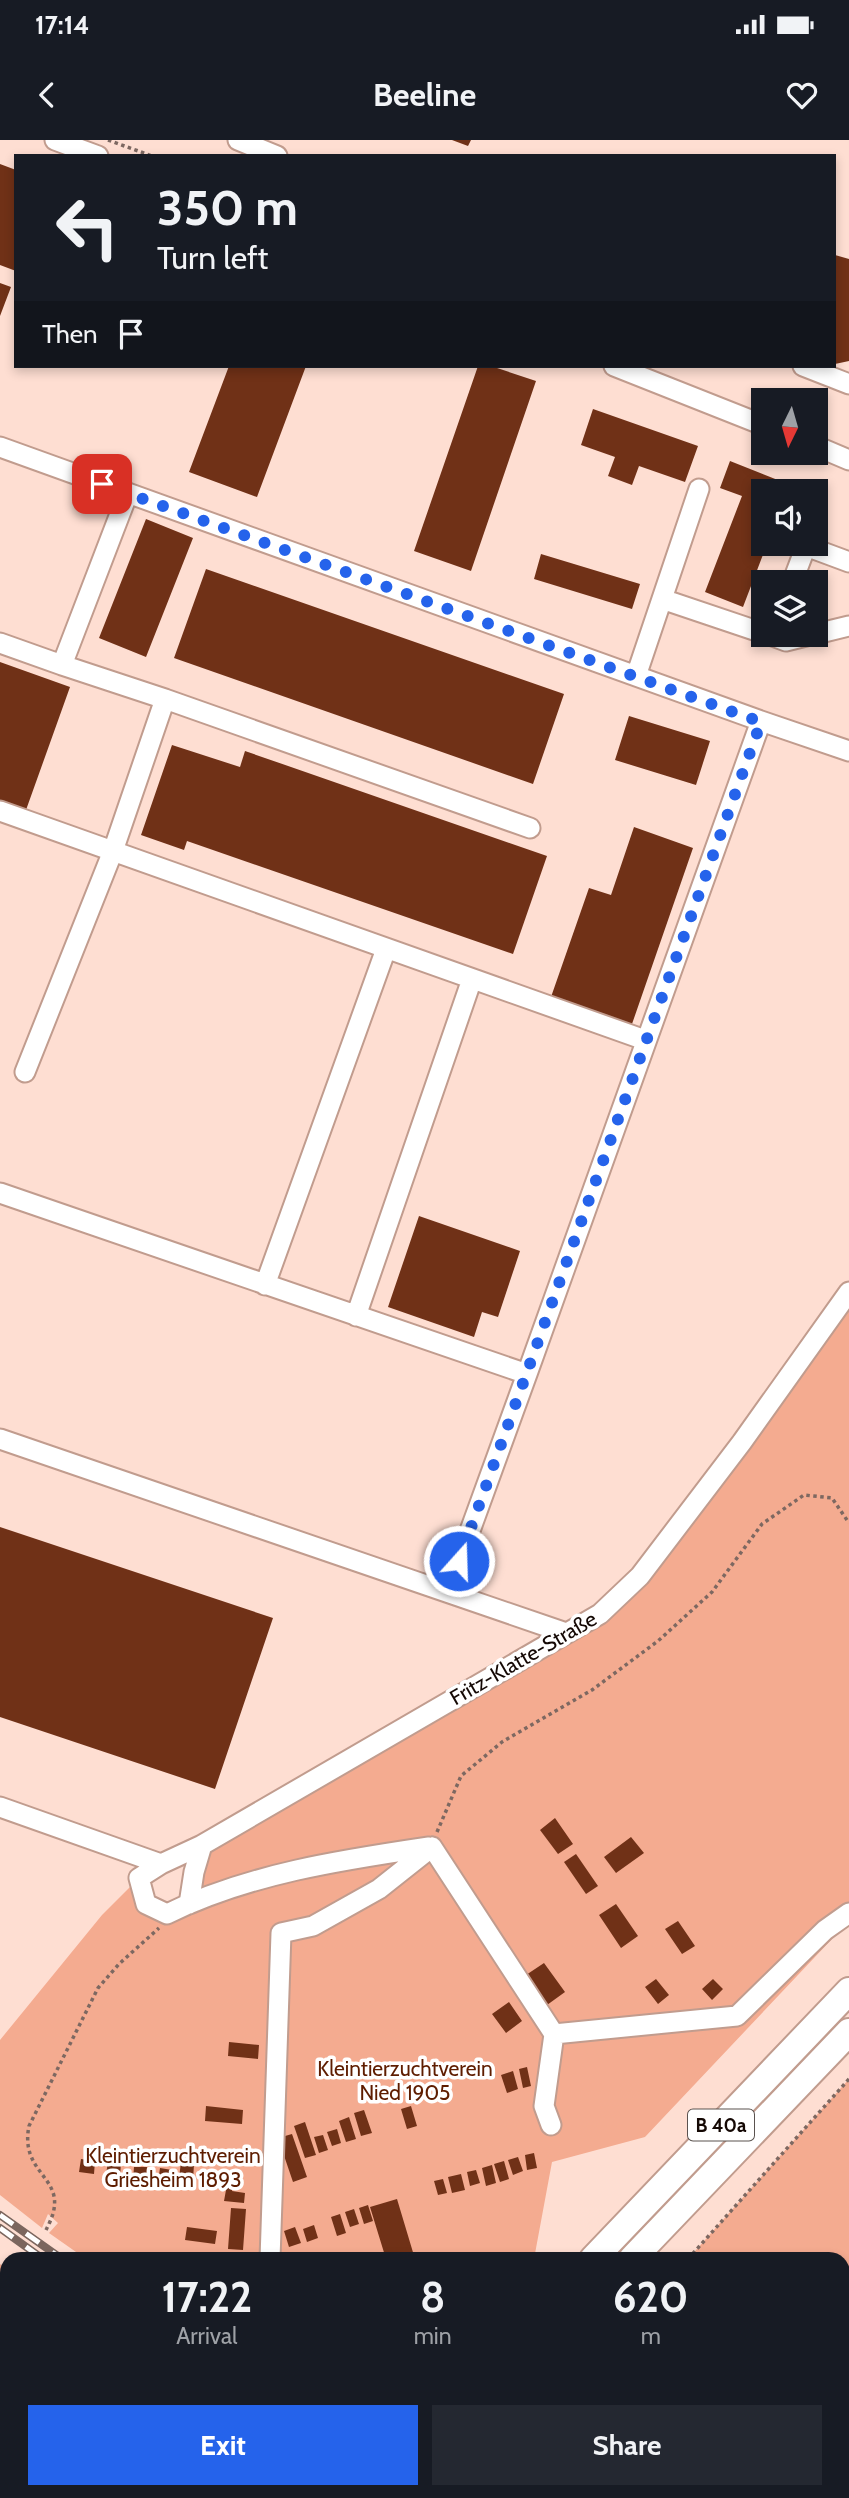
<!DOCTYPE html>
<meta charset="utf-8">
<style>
:root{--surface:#171b24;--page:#242831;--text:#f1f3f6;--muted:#9ea1a6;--accent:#2563eb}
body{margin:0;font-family:Cabin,sans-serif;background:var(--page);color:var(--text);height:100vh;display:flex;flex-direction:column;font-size:26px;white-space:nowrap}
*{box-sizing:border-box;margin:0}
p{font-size:23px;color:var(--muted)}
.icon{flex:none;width:38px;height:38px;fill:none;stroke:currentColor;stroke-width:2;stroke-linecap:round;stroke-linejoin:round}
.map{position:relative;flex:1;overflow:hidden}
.details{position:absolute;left:0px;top:2112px;width:850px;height:247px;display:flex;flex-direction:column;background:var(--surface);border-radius:21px 21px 0 0;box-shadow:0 4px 10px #0003}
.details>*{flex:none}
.guide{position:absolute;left:14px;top:14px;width:822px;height:214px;border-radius:0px;box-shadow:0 4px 10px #0003;background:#171b24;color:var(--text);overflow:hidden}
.needle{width:46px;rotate:185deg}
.buttons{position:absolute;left:751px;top:248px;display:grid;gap:14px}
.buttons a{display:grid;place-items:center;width:77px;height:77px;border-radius:0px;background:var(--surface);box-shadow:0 4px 10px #0003;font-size:35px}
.pin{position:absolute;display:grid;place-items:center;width:60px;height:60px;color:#fff;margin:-30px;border-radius:14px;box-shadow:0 4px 10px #0006}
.me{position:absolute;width:77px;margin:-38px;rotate:20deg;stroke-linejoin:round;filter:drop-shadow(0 0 5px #0008)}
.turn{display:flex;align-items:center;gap:24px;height:147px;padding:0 28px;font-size:32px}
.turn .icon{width:91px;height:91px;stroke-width:2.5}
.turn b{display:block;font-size:49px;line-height:60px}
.then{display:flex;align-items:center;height:66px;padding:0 28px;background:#0003;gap:14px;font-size:26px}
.eta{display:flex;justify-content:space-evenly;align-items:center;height:119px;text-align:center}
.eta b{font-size:42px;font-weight:700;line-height:49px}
.button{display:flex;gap:14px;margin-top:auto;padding:14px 28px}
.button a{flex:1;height:80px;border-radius:0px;background:var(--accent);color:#fff;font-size:28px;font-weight:700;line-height:80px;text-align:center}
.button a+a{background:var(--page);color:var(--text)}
.status{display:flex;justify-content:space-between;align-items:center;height:49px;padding:0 35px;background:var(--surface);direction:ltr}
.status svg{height:19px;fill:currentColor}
header{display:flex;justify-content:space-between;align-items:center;height:91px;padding:0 28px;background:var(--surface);font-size:32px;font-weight:700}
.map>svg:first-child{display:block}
.green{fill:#f4ab90}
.forest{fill:#d88f73}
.building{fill:#703117}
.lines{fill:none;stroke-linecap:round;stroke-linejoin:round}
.minor-casing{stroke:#c19c8e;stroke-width:23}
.highway-casing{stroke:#c19c8e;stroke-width:30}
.path{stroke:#7d6861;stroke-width:3.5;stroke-dasharray:3.5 3.5;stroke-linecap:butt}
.minor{stroke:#fff;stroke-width:19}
.highway{stroke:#fff;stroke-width:26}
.rail-casing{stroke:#7b665e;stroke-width:8}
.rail{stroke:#fff;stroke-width:5;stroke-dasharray:16;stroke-linecap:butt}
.route{stroke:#2563eb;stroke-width:12;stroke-dasharray:0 21.6}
.labels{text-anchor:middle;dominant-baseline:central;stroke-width:7;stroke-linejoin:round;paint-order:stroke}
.shield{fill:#fff;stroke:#5a524f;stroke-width:2}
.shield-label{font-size:19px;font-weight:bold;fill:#140804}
.street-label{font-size:21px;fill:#140804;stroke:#fff}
.park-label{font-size:21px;fill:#5e1d00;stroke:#fff}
</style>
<div class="status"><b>17:14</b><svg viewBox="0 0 49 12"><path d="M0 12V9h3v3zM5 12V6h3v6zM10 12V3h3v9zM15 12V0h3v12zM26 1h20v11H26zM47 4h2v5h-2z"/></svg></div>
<header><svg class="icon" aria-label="back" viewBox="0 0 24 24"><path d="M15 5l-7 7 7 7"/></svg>Beeline<svg class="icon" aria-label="heart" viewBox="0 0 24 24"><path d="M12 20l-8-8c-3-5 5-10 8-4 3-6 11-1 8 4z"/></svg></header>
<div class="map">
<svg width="849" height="2358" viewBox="0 0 849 2358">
<rect width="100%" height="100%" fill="#feded2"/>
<path class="green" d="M849 1152V1781L645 1997 552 2022 534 2119H86L49 2093 58 2083 48 2074 42 2088 0 2055V1900L102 1775 139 1738 147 1764H189L202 1705 600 1474Z
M849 1939V2280L844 2281V2119H688Z
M0 2124 7 2129V2165L0 2175Z
M695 2352H831L832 2358H697Z"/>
<path class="forest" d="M7 2165V2352H337L331 2358H0V2175Z"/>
<path class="building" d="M452 0H471L468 6Z
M0 24 16 30V131L0 125Z
M835 115 849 119V221L835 224Z
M0 143 11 147 0 176Z
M229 226H306L257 357 189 332Z
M478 226H491L536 241 471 431 414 411Z
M593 269 698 306 685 342 639 326 632 345 608 336 615 317 581 305Z
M730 321 808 352H763V404H767L743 467 705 452 742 356 720 348Z
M816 360 825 363 816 386Z
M146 379 193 398 146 517 99 498Z
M541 414 640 444 632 469 534 439Z
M206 429 564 554 533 644 174 518Z
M0 522 70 547 26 670 0 661Z
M629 576 710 601 696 645 615 620Z
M172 605 240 627 245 611 547 716 513 814 187 701 184 710 141 695Z
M634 687 693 708 632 884 551 857 589 748 611 755Z
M419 1076 520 1111 498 1177 482 1172 474 1197 388 1167Z
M0 1387 273 1478 215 1649 0 1577Z
M555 1678 573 1704 558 1714 540 1690Z
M631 1697 644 1713 616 1733 604 1717Z
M576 1714 598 1746 586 1754 564 1722Z
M616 1764 638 1796 621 1808 599 1775Z
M678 1781 695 1806 682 1814 665 1789Z
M544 1823 565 1852 547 1865 526 1835Z
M656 1839 669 1855 658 1864 645 1847Z
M713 1839 723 1849 712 1860 702 1849Z
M509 1862 522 1881 506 1893 492 1874Z
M229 1902 259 1905 258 1919 228 1916Z
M527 1927 531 1946 523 1948 519 1929Z
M513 1931 518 1949 507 1953 501 1935Z
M206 1966 243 1970 242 1984 205 1981Z
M411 1966 417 1986 407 1989 401 1969Z
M364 1970 372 1993 361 1996 354 1973Z
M349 1977 356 1999 346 2002 339 1981Z
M305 1982 316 2015 305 2018 294 1986Z
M337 1989 341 2003 332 2006 327 1992Z
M292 1994 307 2037 293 2042 278 1998Z
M323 1995 328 2010 319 2013 314 1997Z
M534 2013 537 2028 527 2030 525 2015Z
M518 2017 523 2031 513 2035 508 2020Z
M81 2019 95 2021 94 2034 79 2032Z
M108 2021 121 2023 120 2036 106 2035Z
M504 2021 509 2039 500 2042 494 2024Z
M181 2022 194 2024 193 2040 179 2038Z
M492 2025 496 2043 486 2046 482 2028Z
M134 2027H147L146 2041 133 2040Z
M160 2028 172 2030 170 2043 158 2042Z
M476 2030 480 2043 470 2046 467 2032Z
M461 2034 465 2050 452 2053 448 2037Z
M217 2036 234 2038 232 2051 245 2053 244 2063 224 2061 226 2050 216 2048Z
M443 2039 447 2053 438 2055 434 2041Z
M397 2059 415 2119H386L370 2067Z
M368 2065 373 2081 364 2084 359 2068Z
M231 2068 246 2069 243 2110 228 2109Z
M354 2069 359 2084 350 2087 345 2072Z
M340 2074 346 2093 337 2096 331 2077Z
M314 2085 318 2098 307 2102 303 2089Z
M187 2087 217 2091 215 2104 185 2100Z
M295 2087 301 2103 289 2107 284 2091Z"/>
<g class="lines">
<g class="minor-casing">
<path id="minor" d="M55 0 98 16
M238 0 277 16
M614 226 763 285
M803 226 849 244
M816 306 849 320
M0 307 761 581 849 611
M792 443 806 406 849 422
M662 459 763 493
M816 494 849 486
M770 495 786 501 810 495
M0 503 62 525 128 353
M636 536 699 349
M165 559 530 688
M0 671 645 900
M25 932 113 711 165 559 62 525
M0 1053 527 1234 761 581
M265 1145 386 809
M356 1176 472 839
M0 1299 566 1493
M459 1421 527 1234
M0 1667 161 1724
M202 1705 600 1474 640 1436 742 1302 849 1152
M432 1707 554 1894 544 1966 551 1985
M189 1764 194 1732 202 1705 161 1724 139 1738 146 1764 167 1774C248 1734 341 1720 429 1707
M554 1894 737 1876 825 1790 849 1773
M270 2119 281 1793 313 1786 379 1749 432 1707
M548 2352V2358"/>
</g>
<g class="highway-casing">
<path id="highway" d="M593 2119 849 1851
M632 2119 849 1892
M362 2358 368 2352
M403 2358 409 2352"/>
</g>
<path class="path" d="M108 0 152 16
M437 1692 461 1636 502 1602 592 1550 658 1501 712 1452 762 1384 804 1355 832 1358 849 1383
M46 2090C49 2084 53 2076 54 2069 60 2036 20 2031 29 1986L98 1848 119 1824 159 1788
M688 2119 849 1939
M0 2156 7 2146"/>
<use href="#minor" class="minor"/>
<use href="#highway" class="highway"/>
<g class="rail-casing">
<path id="rail" d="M0 2075 62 2119
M0 2088 43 2119
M367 2352 376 2358
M387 2352 395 2358"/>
</g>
<use href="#rail" class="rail"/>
</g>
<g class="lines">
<path class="route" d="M102 344 761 582 459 1421"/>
</g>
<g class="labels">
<rect class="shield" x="688" y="1969.5" width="66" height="31" rx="5"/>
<g class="shield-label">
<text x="721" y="1985">B 40a</text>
</g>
<g class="street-label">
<text transform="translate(523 1518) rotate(-30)">Fritz-Klatte-Straße</text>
</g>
<g class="park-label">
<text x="405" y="1928">Kleintierzuchtverein<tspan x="405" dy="24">Nied 1905</tspan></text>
<text x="173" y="2015">Kleintierzuchtverein<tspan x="173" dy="24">Griesheim 1893</tspan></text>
</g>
</g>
</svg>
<div class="buttons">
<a><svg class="needle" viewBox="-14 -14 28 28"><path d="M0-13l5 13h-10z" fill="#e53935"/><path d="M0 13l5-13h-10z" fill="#9ea1a6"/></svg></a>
<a><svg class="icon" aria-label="sound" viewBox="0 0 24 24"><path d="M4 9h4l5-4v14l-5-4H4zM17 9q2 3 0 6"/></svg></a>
<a><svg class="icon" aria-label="layers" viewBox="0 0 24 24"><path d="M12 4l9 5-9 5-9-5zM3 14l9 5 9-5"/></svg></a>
</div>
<div class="pin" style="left:102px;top:344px;background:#d93025"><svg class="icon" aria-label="arrive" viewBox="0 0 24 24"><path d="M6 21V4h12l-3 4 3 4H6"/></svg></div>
<svg class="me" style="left:459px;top:1421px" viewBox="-20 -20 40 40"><circle r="17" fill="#2563eb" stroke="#fff" stroke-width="3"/><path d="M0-11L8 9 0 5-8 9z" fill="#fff"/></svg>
<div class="guide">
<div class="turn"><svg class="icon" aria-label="left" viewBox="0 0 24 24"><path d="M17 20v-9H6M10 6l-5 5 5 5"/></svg><div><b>350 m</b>Turn left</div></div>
<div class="then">Then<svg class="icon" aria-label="arrive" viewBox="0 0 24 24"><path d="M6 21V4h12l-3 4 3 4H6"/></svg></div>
</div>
<section class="details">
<div class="eta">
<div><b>17:22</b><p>Arrival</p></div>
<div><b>8</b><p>min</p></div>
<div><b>620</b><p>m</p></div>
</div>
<div class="button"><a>Exit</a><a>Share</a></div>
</section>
</div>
